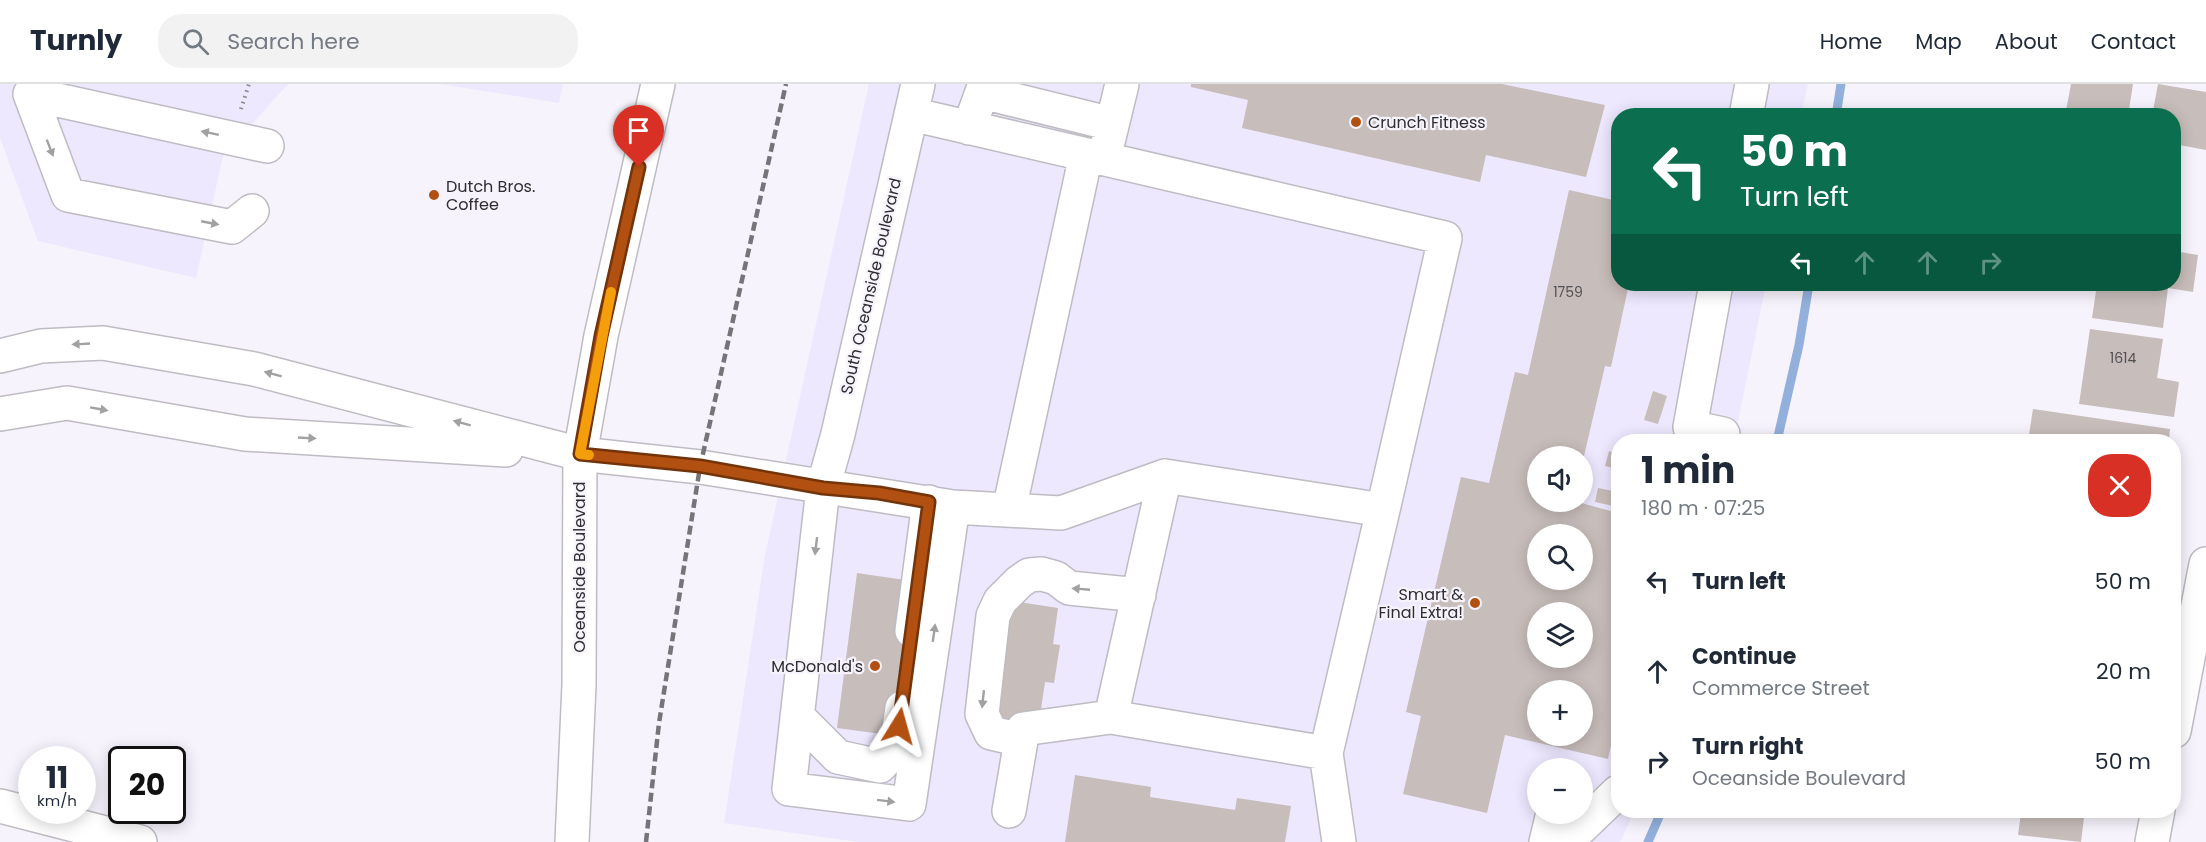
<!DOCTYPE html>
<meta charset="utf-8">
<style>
:root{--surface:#fff;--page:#f2f2f3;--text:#1f2937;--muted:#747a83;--line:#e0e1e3}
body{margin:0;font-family:Poppins,sans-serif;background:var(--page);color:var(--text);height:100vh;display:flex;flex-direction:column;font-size:22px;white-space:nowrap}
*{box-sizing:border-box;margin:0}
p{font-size:20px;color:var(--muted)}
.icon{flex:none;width:33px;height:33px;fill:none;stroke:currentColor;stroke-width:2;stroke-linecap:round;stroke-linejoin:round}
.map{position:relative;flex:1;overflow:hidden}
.sheet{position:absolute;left:1611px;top:350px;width:570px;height:384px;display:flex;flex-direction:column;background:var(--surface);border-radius:24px;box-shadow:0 3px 15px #0003}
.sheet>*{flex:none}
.hud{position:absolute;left:1611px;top:24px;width:570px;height:183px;border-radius:24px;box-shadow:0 3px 15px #0003;background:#0b6e4f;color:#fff;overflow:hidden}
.tools{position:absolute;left:1527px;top:362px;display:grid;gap:12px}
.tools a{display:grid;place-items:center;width:66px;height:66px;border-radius:50%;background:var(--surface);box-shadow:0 3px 15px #0003;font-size:30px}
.speed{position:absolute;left:18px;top:662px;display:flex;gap:12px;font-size:30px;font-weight:700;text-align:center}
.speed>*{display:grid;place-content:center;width:78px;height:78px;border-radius:50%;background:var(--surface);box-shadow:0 3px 15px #0003;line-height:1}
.speed small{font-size:15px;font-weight:400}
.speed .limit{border:3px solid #111;border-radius:9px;background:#fff;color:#111}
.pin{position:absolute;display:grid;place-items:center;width:51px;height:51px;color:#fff;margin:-62px -26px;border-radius:50% 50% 50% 0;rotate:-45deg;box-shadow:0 0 6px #0007}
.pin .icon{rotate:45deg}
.me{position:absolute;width:66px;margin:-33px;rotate:8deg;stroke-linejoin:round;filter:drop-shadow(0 0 4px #0008)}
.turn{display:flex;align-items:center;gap:21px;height:126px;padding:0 30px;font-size:27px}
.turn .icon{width:78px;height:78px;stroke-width:2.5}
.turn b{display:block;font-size:42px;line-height:51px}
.lanes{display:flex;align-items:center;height:57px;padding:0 30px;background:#0003;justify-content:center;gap:30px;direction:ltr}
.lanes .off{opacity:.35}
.round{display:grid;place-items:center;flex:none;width:63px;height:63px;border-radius:24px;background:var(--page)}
.summary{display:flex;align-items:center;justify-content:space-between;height:102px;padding:0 30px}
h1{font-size:36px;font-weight:700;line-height:45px}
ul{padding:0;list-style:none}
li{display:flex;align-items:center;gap:18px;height:90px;padding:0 30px}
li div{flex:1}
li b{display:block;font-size:22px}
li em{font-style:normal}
header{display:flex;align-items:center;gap:36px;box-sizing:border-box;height:84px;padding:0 30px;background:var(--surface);border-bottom:2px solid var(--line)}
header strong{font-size:28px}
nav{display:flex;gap:33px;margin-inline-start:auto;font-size:21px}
.search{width:420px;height:54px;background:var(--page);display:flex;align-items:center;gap:15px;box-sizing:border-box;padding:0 21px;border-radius:24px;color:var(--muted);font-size:22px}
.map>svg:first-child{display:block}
.commercial{fill:#ede8fe;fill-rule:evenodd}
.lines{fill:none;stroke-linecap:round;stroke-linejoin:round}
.stream{stroke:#93b0dd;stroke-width:9}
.building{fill:#c7bdbb;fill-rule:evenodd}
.minor-casing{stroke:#bfbbc3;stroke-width:36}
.major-casing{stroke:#bfbbc3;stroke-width:36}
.highway-casing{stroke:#bfbbc3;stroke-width:36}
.path{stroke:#8a888d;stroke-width:4;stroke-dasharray:1.5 4.5;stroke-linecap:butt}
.minor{stroke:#fff;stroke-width:33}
.major{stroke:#fff;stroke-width:33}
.highway{stroke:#fff;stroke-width:33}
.rail{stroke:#767479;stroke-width:4.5;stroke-dasharray:9 4.5;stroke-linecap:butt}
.oneway{fill:#a1a0a2}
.route-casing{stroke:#73340a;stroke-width:15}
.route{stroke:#b15010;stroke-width:10}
.slow{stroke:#f59e0b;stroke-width:10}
.poi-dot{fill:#b15010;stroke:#f7f3fc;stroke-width:2}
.labels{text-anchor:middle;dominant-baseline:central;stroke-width:4.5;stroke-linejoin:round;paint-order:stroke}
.number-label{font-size:14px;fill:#545153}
.poi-label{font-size:16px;fill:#2e2d30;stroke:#f7f3fc;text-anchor:start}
.street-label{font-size:16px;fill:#2e2d30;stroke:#f7f3fc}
</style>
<header>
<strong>Turnly</strong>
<div class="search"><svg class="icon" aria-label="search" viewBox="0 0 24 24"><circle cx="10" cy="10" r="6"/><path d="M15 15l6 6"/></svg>Search here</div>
<nav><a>Home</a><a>Map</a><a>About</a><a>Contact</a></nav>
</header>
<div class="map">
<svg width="2206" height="758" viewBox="0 0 2206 758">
<rect width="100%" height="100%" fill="#f7f3fc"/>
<path class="commercial" d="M0 0H288L223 72 196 194 38 157 0 54Z
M440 0H563L559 19Z
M869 0H1808L1801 31 1618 32V200H1766L1734 357H1618V726H1635L1620 758H858L724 739 765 471ZM1538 372H1582V417H1538ZM1538 450H1582V495H1538ZM1538 528H1582V573H1538ZM1538 606H1582V651H1538ZM1538 684H1582V729H1538Z"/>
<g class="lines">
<path class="stream" d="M1836 32 1841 0
M1777 357 1799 261 1809 200
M1648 758 1662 726"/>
</g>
<path class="building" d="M1191 0H1502L1605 21 1586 93 1486 71 1480 98 1242 44 1248 16 1191 3Z
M2071 0H2133L2128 32H2065Z
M2158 0 2206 8V66L2174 60V32H2152Z
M1569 106 1618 117V200H1629L1611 283 1605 282 1584 372H1538V417H1574L1618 429V629L1608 675 1505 651 1487 729 1403 710 1421 632 1406 628 1461 393 1489 399 1515 288 1528 291ZM1538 450H1582V495H1538ZM1538 528H1582V573H1538ZM1538 606H1582V651H1538Z
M2174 167 2198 171 2193 208 2168 204 2163 244 2092 234 2097 200H2174Z
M2090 245 2163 255 2157 294 2179 298 2174 333 2079 320Z
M1653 307 1667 312 1658 340 1644 336Z
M2033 325 2170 345 2169 357H2028Z
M1609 367 1618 370V385L1605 382Z
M1598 404 1618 408V423L1595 418Z
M857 489 912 497 910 544 900 620 889 651 837 644Z
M1012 517 1058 524 1053 560 1060 561 1054 599 1045 598 1039 639 995 633Z
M1075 691 1151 703 1150 713 1235 726 1237 714 1291 722 1285 758H1065Z
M2003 726H2082L2081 733 2084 734 2081 758 2018 751 2021 729Z"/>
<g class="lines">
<g class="minor-casing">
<path id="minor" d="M918 0 838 350 823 404 789 705 909 720 953 423
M30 10 68 111 232 143 252 127
M30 10 267 62
M1746 32 1752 0
M969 44 982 8 1112 40
M1107 62 1122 0
M1716 200 1690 343 1723 350 1722 357
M580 370 700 383 953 423 1061 429 1165 392 1383 426 1445 154 911 30
M1165 392 1111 633 1326 669 1383 426
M1009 426 1086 71
M912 547 929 418
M797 632 838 673 880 682 896 665 902 624
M2174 647 2206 480
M1021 656 991 649 982 630 993 532 1000 517 1019 498 1029 491 1042 490 1056 494 1069 504 1139 511
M1326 669 1339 758
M1009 727 1023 645 1111 633
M1546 758 1553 729
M1566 758 1618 708
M2152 758 2158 726"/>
</g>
<g class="major-casing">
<path id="major" d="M572 758 579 601 580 370 601 252 658 0"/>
</g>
<g class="highway-casing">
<path id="highway" d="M0 272 41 262 103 259 254 285 580 370
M0 330 67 319 245 350 506 366
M0 722 140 758"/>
</g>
<path class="path" d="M241 25 249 0"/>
<use href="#minor" class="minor"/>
<use href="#major" class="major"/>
<use href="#highway" class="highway"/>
<path class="rail" d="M646 758 659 639 700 383 786 0"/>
</g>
<defs><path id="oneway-solid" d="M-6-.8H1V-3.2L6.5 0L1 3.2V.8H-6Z" transform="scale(1.5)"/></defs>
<g class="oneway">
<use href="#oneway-solid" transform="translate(210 49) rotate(-168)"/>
<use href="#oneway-solid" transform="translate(50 64) rotate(69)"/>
<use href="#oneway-solid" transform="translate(210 139) rotate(11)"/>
<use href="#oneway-solid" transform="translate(81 260) rotate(177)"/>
<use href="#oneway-solid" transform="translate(273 290) rotate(-165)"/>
<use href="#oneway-solid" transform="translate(99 325) rotate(10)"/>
<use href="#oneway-solid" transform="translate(462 339) rotate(-165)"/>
<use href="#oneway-solid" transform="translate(307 354) rotate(3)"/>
<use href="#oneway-solid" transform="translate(816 462) rotate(97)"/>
<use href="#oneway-solid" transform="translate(1081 505) rotate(-175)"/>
<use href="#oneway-solid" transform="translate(934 549) rotate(-82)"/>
<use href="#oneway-solid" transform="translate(983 615) rotate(96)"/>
<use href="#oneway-solid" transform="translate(886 717) rotate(7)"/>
</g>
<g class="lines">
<g class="route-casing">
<path id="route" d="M639 83 601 252 580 370 700 382 823 404 879 409 929 418 899 642"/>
</g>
<use href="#route" class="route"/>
<path class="slow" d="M589 371 580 370 611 208"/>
</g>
<g class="poi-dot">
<circle cx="1356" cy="38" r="6"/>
<circle cx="434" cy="111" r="6"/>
<circle cx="1475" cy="519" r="6"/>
<circle cx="875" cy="582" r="6"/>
</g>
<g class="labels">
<g class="number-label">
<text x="1568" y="208">1759</text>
<text x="2123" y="274">1614</text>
</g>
<g class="poi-label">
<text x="1368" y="38">Crunch Fitness</text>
<text x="446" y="102">Dutch Bros.<tspan x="446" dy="18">Coffee</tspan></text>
<text x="1463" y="510" text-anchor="end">Smart &amp;<tspan x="1463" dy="18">Final Extra!</tspan></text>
<text x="863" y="582" text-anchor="end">McDonald's</text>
</g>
<g class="street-label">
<text transform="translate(871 202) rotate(-77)">South Oceanside Boulevard</text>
<text transform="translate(579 483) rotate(-90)">Oceanside Boulevard</text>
</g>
</g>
</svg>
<div class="tools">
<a><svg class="icon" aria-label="sound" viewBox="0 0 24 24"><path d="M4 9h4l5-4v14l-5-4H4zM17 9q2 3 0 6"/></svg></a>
<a><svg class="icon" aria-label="search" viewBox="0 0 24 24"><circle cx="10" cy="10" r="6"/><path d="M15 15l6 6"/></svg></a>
<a><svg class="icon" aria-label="layers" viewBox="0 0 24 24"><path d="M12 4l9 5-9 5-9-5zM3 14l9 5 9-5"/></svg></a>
<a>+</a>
<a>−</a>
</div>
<div class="speed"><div>11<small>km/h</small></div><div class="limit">20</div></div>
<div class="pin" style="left:639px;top:83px;background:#d93025"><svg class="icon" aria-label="arrive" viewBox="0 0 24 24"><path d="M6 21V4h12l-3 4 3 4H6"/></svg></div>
<svg class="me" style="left:899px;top:642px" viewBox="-20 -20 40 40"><path d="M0-17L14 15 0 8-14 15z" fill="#b15010" stroke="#fff" stroke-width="4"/></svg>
<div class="hud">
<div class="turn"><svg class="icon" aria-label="left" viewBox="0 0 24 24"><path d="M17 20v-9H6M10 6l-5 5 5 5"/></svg><div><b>50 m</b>Turn left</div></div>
<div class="lanes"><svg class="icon" aria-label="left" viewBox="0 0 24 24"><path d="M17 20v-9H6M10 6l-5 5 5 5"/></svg><svg class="icon off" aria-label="ahead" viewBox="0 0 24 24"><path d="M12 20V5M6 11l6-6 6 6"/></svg><svg class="icon off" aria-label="ahead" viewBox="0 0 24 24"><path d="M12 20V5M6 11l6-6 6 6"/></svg><svg class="icon off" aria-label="right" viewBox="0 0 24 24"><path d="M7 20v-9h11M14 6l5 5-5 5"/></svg></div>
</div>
<section class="sheet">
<div class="summary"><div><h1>1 min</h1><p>180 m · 07:25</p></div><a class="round" style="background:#d93025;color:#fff"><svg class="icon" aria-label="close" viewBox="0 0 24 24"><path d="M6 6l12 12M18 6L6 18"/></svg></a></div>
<ul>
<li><svg class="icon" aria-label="left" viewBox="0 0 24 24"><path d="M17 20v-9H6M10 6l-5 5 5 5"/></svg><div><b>Turn left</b></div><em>50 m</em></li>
<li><svg class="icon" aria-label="ahead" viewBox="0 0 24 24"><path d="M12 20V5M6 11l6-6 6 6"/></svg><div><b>Continue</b><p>Commerce Street</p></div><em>20 m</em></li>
<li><svg class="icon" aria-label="right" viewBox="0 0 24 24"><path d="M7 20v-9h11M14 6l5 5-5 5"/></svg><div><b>Turn right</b><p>Oceanside Boulevard</p></div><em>50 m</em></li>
</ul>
</section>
</div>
